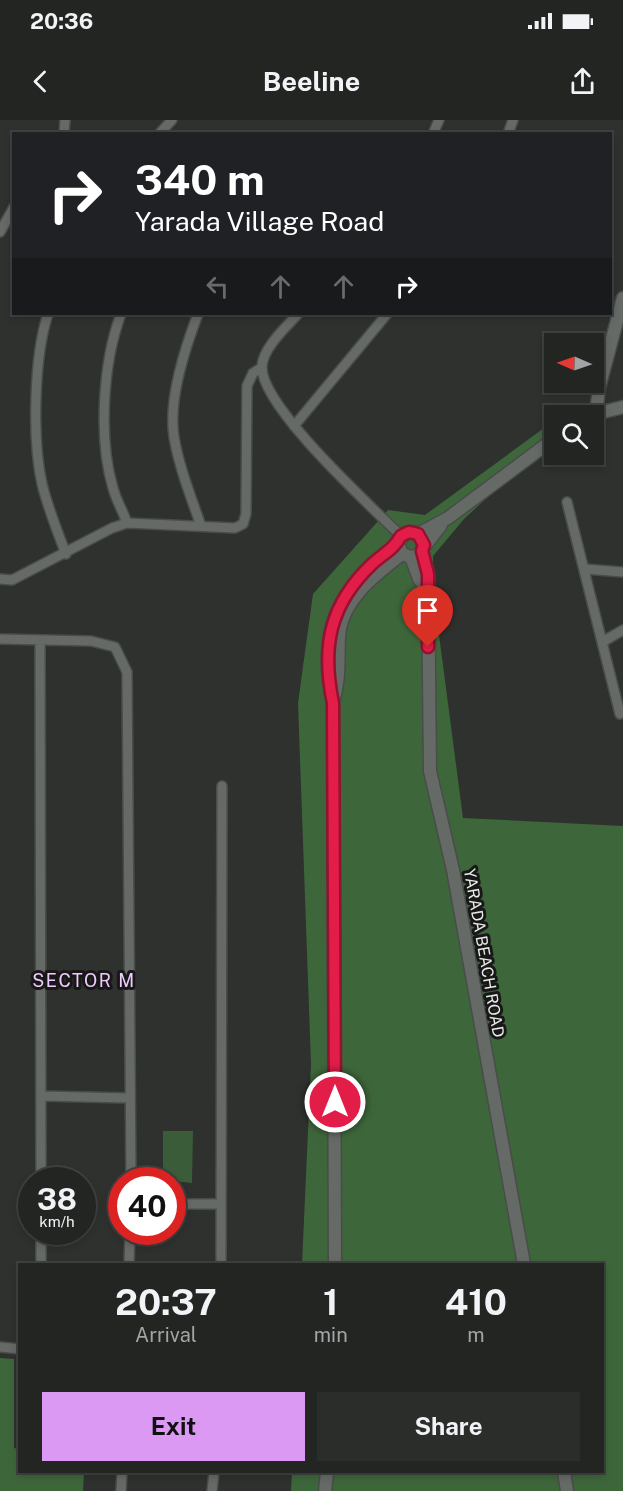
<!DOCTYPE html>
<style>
:root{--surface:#222522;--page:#2a2d2a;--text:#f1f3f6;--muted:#a2a5a5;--line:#3f4240;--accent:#dc99f4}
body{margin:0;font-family:"Public Sans",sans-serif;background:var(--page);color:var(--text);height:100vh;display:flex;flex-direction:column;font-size:22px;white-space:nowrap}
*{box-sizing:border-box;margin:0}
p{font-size:20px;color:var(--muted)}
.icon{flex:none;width:33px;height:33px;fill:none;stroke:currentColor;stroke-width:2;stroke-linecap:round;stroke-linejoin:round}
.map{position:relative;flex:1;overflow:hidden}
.side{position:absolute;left:18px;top:1143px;width:586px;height:210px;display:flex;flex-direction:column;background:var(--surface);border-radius:0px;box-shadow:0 3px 9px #0003,0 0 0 2px var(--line)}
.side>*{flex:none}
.hud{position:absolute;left:12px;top:12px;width:600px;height:183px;border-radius:0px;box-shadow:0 3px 9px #0003,0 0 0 2px var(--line);background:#202124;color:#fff;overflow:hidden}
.needle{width:39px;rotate:272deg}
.controls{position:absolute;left:544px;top:213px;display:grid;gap:12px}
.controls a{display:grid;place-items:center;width:60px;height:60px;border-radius:0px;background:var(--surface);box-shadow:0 3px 9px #0003,0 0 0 2px var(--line);font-size:30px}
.speed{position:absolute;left:18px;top:1047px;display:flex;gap:12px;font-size:30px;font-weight:700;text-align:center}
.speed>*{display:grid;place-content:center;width:78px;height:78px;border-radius:50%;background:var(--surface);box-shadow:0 3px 9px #0003,0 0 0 2px var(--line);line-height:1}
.speed small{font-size:15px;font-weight:400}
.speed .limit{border:9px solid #d22;background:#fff;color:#111}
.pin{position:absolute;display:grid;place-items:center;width:51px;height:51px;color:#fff;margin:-62px -26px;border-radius:50% 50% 50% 0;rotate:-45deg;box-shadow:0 0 6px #0007}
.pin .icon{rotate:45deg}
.me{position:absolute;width:66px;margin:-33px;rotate:0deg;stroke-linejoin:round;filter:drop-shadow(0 0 4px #0008)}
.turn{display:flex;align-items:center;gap:21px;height:126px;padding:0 24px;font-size:27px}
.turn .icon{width:78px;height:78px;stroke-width:2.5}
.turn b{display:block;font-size:42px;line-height:51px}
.lanes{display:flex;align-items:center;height:57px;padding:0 24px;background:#0003;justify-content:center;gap:30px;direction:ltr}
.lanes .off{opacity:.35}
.eta{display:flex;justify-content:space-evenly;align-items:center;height:102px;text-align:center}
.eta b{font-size:36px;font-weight:700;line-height:42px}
.action{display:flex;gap:12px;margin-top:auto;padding:12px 24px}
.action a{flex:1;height:69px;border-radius:0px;background:var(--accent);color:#111;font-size:24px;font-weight:700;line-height:69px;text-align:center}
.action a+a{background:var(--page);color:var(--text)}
.status{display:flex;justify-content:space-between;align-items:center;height:42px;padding:0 30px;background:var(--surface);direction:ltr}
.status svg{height:16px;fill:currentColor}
header{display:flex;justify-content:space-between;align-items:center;height:78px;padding:0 24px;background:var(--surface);font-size:27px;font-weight:700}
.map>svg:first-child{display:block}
.green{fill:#3a5c38}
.forest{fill:#3e663b}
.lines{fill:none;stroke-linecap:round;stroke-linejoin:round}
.minor-casing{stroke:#494c49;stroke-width:12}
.tertiary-casing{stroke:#494c49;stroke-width:15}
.minor{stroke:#666a66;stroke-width:9}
.tertiary{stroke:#666a66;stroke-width:12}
.route-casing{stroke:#92132f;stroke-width:15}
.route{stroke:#e11d48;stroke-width:10}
.labels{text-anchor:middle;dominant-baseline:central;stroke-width:6;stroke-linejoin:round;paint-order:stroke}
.street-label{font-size:16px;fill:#eaecea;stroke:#171817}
.neighbourhood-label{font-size:18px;letter-spacing:1.5px;fill:#efcafd;stroke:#171817}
</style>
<div class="status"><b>20:36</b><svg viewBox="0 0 49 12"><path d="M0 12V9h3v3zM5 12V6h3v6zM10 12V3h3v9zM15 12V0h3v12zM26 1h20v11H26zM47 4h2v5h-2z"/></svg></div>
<header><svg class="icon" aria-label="back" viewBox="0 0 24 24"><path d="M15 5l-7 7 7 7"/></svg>Beeline<svg class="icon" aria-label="share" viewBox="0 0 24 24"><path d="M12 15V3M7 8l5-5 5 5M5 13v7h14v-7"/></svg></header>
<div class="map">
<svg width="623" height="1371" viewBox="0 0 623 1371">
<rect width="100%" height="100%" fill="#2e312e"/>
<path class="green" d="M163 1011H193L192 1063 163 1060Z"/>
<path class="forest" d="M555 300V323L534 334 464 399 433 436V469L463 698 623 706V1371H291L292 1352H603V1144H302L311 944 298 583 313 474 388 390 425 395Z
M0 1238 14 1239V1328L19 1329 20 1352H84L83 1371H0Z"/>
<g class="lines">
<g class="minor-casing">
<path id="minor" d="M64 14 65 0
M159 14 172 0
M433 14 439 0
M508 14 513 0
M0 112 14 87
M48 194C34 236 32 319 42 364 48 388 57 411 66 434
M121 194C103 242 98 318 113 368 116 380 123 391 127 403
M198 194C185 228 168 280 174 317 179 347 191 377 201 406
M298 194C286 207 263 228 262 246 259 285 372 387 401 416
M294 306 387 194
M567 382 620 594
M585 449 623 452
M0 459 12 460 112 408 127 403 235 408 243 404 246 394 247 266 253 253 261 248
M0 519 91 521 115 527 127 552 131 1060
M40 520 41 1060
M604 521 623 510
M41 976 129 978
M172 1084H221
M41 1112V1144
M129 1144 130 1112
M221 1144 222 666
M0 1227 20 1229
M121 1371 122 1352
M212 1371 214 1352"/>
</g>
<g class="tertiary-casing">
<path id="tertiary" d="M596 293 599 268 623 178
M591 295 623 287
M418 414 448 398 555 318
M424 425 422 419 414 412 405 413 398 424 402 434 411 437 417 436 441 405
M422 431 428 454 430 651 453 750 524 1144
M411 437 419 459 426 468
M333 581C340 560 338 539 339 517 341 480 375 455 402 434
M335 1144 333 583C316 507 339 469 398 424
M564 1352 567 1371
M325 1371 327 1352"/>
</g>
<use href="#minor" class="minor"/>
<use href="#tertiary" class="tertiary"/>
</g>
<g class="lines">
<g class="route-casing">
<path id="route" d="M335 982 333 583C321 526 330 484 372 444 384 433 393 430 401 416L409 412 418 414 424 425 422 431 428 454V527"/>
</g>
<use href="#route" class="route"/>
</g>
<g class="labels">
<g class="street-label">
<text transform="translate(484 833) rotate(80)">YARADA BEACH ROAD</text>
</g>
<g class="neighbourhood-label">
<text x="84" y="860">SECTOR M</text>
</g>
</g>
</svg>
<div class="controls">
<a><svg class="needle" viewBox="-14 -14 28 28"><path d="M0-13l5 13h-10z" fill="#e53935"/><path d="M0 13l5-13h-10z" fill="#a2a5a5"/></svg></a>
<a><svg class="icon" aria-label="search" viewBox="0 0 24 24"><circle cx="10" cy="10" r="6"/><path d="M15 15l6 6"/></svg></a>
</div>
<div class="speed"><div>38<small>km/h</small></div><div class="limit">40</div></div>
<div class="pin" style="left:428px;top:527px;background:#d93025"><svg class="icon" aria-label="arrive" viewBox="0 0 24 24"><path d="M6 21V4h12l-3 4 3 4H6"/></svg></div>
<svg class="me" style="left:335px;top:982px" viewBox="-20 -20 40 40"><circle r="17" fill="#e11d48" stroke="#fff" stroke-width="3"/><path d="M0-11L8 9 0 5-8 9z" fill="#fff"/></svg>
<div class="hud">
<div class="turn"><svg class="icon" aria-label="right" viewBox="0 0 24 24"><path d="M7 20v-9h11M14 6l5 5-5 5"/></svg><div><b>340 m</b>Yarada Village Road</div></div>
<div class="lanes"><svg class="icon off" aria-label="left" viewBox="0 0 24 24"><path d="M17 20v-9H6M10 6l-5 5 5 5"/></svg><svg class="icon off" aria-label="ahead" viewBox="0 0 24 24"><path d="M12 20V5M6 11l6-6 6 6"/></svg><svg class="icon off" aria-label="ahead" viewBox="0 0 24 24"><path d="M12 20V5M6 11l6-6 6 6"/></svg><svg class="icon" aria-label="right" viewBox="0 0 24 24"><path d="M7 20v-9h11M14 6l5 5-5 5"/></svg></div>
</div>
<section class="side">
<div class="eta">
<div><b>20:37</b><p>Arrival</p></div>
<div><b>1</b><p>min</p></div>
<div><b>410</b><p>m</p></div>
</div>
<div class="action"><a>Exit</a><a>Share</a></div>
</section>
</div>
